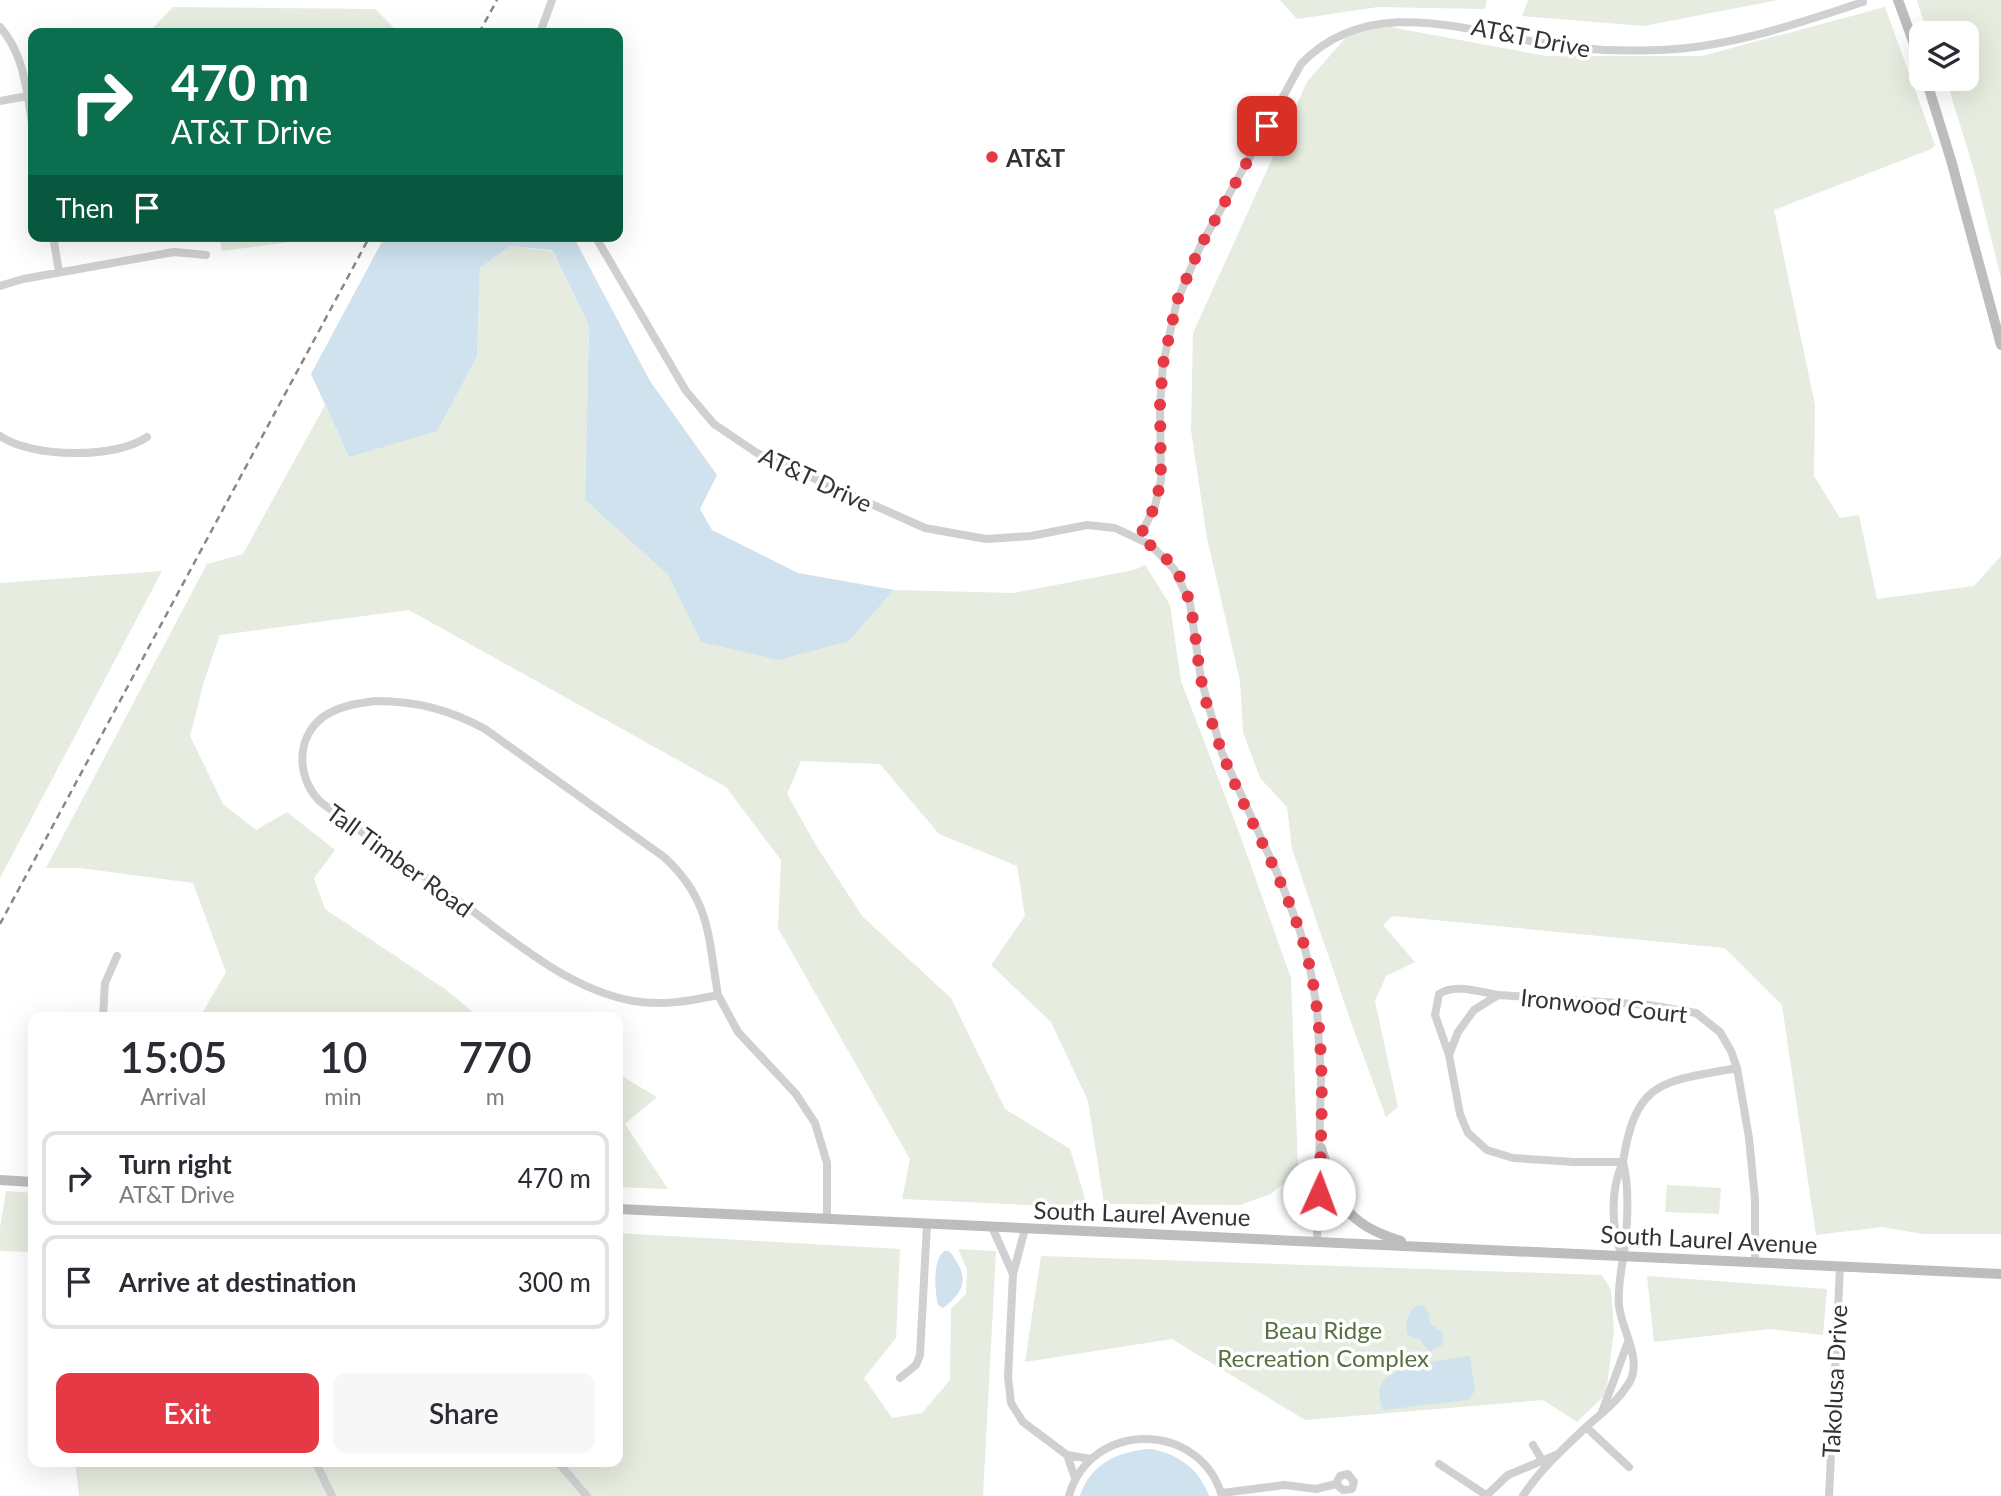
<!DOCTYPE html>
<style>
:root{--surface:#fff;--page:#f7f7f7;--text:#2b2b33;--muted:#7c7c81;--line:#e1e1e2;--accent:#e63946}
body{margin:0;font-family:Lato,sans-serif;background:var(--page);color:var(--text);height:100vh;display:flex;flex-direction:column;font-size:26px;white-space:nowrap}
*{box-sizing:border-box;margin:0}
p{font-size:23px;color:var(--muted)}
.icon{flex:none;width:38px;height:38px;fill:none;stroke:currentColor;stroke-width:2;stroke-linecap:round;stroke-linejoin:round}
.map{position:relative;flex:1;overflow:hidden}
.panel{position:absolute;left:28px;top:1012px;width:595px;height:455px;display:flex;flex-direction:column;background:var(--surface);border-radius:14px;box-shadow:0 7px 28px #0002}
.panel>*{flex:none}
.guide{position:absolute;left:28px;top:28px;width:595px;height:214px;border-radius:14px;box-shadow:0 7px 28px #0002;background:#0b6e4f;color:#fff;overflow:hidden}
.buttons{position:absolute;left:1909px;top:21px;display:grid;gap:14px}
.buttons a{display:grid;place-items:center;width:70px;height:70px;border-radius:14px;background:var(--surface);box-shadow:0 7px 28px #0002;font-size:35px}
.pin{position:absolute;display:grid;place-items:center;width:60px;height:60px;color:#fff;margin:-30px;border-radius:14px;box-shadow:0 4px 10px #0006}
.me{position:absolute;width:77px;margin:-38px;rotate:2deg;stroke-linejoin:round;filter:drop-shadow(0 0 5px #0008)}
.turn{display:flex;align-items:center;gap:24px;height:147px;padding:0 28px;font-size:32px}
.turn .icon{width:91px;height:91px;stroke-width:2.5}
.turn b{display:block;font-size:49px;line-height:60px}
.then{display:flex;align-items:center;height:66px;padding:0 28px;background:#0003;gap:14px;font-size:26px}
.eta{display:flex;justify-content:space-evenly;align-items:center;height:119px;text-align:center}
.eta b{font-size:42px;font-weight:600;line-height:49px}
.button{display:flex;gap:14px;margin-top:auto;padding:14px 28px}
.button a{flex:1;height:80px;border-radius:14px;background:var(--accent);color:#fff;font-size:28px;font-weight:600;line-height:80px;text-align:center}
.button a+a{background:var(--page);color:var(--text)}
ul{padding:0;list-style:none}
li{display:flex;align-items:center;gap:21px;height:94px;margin:0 14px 10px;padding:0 14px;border:4px solid var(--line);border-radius:14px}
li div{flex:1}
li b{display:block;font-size:26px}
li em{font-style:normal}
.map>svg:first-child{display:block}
.green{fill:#e6ecdf}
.water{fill:#cfe2ee}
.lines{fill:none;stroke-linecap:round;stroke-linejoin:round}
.street{stroke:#d0d0d0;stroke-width:8}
.secondary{stroke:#bdbdbd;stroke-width:10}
.rail{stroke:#888;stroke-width:2.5;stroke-dasharray:7 5;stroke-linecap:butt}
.route{stroke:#e63946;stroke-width:12;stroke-dasharray:0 21.6}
.poi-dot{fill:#e63946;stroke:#fff;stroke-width:2.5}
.labels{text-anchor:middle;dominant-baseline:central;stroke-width:7;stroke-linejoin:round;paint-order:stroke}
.street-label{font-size:24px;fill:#333;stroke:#fff}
.poi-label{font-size:24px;font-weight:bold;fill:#333;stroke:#fff;text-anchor:start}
.park-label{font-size:24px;fill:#56703f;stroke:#fff}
</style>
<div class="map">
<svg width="2001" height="1496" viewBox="0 0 2001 1496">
<rect width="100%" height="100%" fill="#fff"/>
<path class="green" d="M1280 0H1487L1485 9 1378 7 1297 19Z
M1528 0H1778L1644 26 1522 16Z
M1917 0H2001V278L1974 170 1946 79H1967V33H1927Z
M173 7 375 9 399 33H153L152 29Z
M1885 7 1935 145 1931 149 1774 210 1815 405 1814 476 1840 518 1859 515 1877 599 1974 586 2001 556V1234H1923L1882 1227 1816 1235 1782 1005 1725 948 1393 916 1383 925 1415 962 1386 976 1375 1001 1398 1107 1386 1117 1353 1028 1292 849 1287 807 1260 778 1243 732 1240 681 1207 538 1191 430 1193 333 1307 82 1353 29 1390 27 1546 56H1702Z
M219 236H335L222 251Z
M510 246 552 251 589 326 585 500 668 575 701 642 849 641 894 590 1014 593 1134 570 1145 565 1170 605 1181 681 1240 835 1291 978 1298 1171 1271 1194 1240 1205 1104 1204 1088 1101 1051 1022 991 965 1025 916 1017 866 939 834 880 764 801 761 787 794 817 847 863 917 951 998 1005 1109 1070 1149 1088 1208 902 1199 910 1159 778 928 781 860 726 787 409 610 220 635 204 681 190 736 223 804 256 830 287 812 335 850 314 878 325 909 445 989 479 1017H200L226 972 193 883 80 868H46L207 564 243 554 325 405 349 457 477 356 480 268Z
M162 571 0 878V583Z
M620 1075 657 1097 625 1124 668 1189 618 1187V1078Z
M1667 1185 1721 1188 1719 1214 1665 1212Z
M6 1191 33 1193V1252L0 1251V1228Z
M618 1233 900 1249 896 1338 864 1378 892 1418 922 1413 950 1380 951 1309 966 1294 967 1269 958 1249 996 1251 983 1496H79L75 1461H618Z
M1041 1256 1602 1275 1611 1290 1614 1330 1606 1394 1577 1422 1543 1400 1305 1420 1172 1339 1025 1362Z
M1647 1276 1827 1289 1823 1335 1770 1329 1654 1342Z"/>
<path class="water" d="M385 236H573L650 381 717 475 700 509 712 530 798 573 894 590 849 641 779 660 701 642 668 575 585 500 589 326 552 250 510 246 480 268 477 356 437 431 349 457 311 374Z
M944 1251H949C968 1274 968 1290 943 1308L938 1305C935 1290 932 1262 944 1251Z
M1418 1305C1430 1306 1428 1315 1431 1324L1444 1334 1442 1345 1432 1351 1427 1350 1421 1340 1408 1335C1404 1325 1408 1311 1418 1305Z
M1470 1356 1475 1391 1468 1400 1383 1410C1381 1401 1376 1391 1382 1383 1393 1364 1449 1360 1470 1356Z
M1152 1449C1180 1455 1199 1469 1209 1496H1080C1090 1463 1121 1450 1152 1449Z"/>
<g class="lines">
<path class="street" d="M0 27C25 55 27 94 33 129
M540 33 552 0
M0 101 27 96
M53 236 59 272
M595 236 686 391 714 424 757 453 925 528 986 539 1031 536 1087 525 1115 528 1151 545 1174 569 1190 603 1201 679 1222 753 1279 877 1300 931 1310 968 1317 1008 1321 1079 1317 1241
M0 286 23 279 174 252 206 255
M0 436C32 458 116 459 147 437
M1139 538 1155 506 1161 480 1160 405 1163 364 1177 301 1200 247 1301 64C1362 0 1447 24 1530 41 1571 49 1614 52 1657 50 1728 48 1796 24 1863 2
M376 701C417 701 450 710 485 729L664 857C711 900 708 937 718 995 690 1001 663 1006 633 1001 569 989 518 944 467 907 419 873 371 838 323 804 297 782 294 739 323 717 339 706 358 703 376 701Z
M718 995 738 1032 796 1094 815 1123 827 1163V1219
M103 1017 105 983 117 956
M1449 1055 1435 1015 1439 994C1455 983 1480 992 1498 995
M1737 1068C1662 1082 1636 1079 1623 1162H1574L1513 1158 1487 1150 1468 1133 1460 1114 1449 1055 1458 1032 1474 1010 1498 995 1649 1005 1696 1013 1720 1032 1731 1051 1737 1068 1749 1138 1755 1199V1262
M992 1227 1013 1274 1025 1229
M1013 1274 1008 1377 1011 1403 1023 1422 1067 1455 1091 1459
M900 1378 916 1365 920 1355 927 1224
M1602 1412 1628 1342
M1586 1427 1629 1467
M1533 1445 1542 1460
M1067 1455 1075 1478
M315 1461 332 1496
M557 1461 587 1496
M1439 1464 1486 1495
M1222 1493 1285 1485 1316 1489 1336 1484 1343 1490 1352 1489 1354 1482 1348 1474 1340 1476 1336 1484
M1069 1496C1090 1420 1200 1420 1222 1496
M1486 1496 1508 1475 1556 1455
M1523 1496C1539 1471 1563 1449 1584 1429 1602 1412 1615 1405 1629 1383 1643 1360 1622 1331 1619 1306 1617 1282 1624 1260 1626 1237 1628 1213 1629 1185 1623 1162 1610 1190 1611 1227 1622 1256
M1829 1496 1840 1267"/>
<path class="secondary" d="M1898 0 1922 66
M1926 79 1951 160 2001 345
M1321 1148C1337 1202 1344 1223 1401 1241
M0 1180 33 1182
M618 1209 2001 1274"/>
<path class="rail" d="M479 33 497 0
M0 924 370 236"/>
</g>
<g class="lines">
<path class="route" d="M1267 126 1200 247 1177 301 1163 364 1160 405 1161 480 1155 506 1139 538C1158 549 1174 563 1183 583 1194 609 1195 638 1199 666 1202 688 1208 711 1215 732 1241 813 1291 884 1310 968 1326 1042 1322 1119 1319 1194"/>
</g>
<circle class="poi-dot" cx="992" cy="157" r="7"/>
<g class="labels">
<g class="street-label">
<text transform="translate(1531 37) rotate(11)">AT&amp;T Drive</text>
<text transform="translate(816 479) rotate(25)">AT&amp;T Drive</text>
<text transform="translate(400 860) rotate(36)">Tall Timber Road</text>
<text transform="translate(1604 1005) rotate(6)">Ironwood Court</text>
<text transform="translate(1142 1213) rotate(2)">South Laurel Avenue</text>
<text transform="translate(1709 1239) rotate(3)">South Laurel Avenue</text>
<text transform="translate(1834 1381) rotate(-87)">Takolusa Drive</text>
</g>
<g class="poi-label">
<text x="1006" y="157">AT&amp;T</text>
</g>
<g class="park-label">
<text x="1323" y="1329">Beau Ridge<tspan x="1323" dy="28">Recreation Complex</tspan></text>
</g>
</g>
</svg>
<div class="buttons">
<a><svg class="icon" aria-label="layers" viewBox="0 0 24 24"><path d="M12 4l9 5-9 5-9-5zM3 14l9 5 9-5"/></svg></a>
</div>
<div class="pin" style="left:1267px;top:126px;background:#d93025"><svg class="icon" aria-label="arrive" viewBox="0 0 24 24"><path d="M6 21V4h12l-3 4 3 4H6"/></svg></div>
<svg class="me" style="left:1319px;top:1194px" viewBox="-20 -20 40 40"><circle r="19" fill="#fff"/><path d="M0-13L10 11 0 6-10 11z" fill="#e63946"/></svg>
<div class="guide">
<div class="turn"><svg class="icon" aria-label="right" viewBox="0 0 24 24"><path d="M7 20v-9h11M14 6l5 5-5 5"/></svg><div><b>470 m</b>AT&amp;T Drive</div></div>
<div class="then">Then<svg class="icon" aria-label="arrive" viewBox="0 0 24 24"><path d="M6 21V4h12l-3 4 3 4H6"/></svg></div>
</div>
<section class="panel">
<div class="eta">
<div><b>15:05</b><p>Arrival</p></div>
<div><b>10</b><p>min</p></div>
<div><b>770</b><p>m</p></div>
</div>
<ul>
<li><svg class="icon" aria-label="right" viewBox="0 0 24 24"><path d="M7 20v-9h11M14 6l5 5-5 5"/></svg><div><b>Turn right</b><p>AT&amp;T Drive</p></div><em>470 m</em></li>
<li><svg class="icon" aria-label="arrive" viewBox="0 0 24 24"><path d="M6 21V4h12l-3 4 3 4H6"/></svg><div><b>Arrive at destination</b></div><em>300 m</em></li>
</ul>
<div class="button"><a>Exit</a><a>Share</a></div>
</section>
</div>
